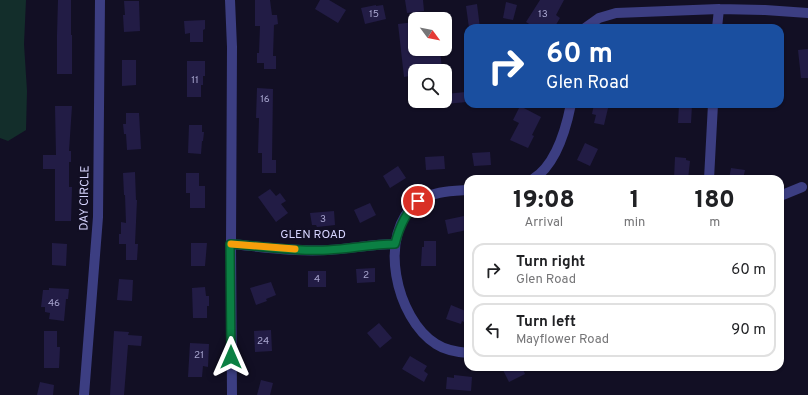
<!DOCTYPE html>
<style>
:root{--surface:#fff;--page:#f2f2f2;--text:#202124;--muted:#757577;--line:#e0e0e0}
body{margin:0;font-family:Overpass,sans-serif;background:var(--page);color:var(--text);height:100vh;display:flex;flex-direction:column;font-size:15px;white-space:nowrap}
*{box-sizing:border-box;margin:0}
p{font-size:13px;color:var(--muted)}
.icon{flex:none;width:22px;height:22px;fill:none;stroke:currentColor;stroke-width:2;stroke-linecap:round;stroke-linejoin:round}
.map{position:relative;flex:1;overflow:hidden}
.drawer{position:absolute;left:464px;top:175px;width:320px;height:196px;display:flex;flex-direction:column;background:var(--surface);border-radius:12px;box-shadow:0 1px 3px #0004}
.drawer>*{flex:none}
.guide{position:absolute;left:464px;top:24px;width:320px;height:84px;border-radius:12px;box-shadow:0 1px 3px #0004;background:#1a4fa0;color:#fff;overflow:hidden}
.needle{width:26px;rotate:122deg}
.controls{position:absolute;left:408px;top:12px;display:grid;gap:8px}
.controls a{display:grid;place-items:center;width:44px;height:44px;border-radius:8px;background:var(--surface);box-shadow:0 1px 3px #0004;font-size:20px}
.pin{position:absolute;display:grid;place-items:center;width:34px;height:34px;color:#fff;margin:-17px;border:2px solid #fff;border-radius:50%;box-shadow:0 1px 4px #0007}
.me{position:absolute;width:44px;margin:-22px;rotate:0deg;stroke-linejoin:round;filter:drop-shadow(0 0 3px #0008)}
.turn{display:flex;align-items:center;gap:14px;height:84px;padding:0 16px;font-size:18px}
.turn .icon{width:52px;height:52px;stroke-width:2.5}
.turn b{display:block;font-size:28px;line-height:34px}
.eta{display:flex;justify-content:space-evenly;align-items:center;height:68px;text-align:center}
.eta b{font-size:24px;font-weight:800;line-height:28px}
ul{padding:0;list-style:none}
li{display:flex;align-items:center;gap:12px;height:54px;margin:0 8px 6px;padding:0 8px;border:2px solid var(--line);border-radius:12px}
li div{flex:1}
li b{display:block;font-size:15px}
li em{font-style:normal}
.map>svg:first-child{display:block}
.green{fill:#132e2b}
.building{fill:#221c45}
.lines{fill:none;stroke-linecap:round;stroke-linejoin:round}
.minor{stroke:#3c3e82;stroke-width:10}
.route-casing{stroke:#07532c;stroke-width:10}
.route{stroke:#0b8043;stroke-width:7}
.slow{stroke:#f59e0b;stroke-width:7}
.labels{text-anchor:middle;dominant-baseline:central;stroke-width:4;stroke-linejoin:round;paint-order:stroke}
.number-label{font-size:10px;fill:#a9a6d0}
.street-label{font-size:12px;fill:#d6d4fe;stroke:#120f24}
</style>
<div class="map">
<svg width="808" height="395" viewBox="0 0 808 395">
<rect width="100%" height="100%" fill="#120f24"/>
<path class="green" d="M0 0H26L24 44 27 91 26 130 8 141 0 138Z"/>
<path class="building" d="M58 0H71V35H72V74H57V35Z
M255 0H270L272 15H277L278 24 274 25 273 56H276V69H264V63H257V53H259L260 26H255Z
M320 0H329L346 10 338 23 315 9Z
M405 0H423L424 11 407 13Z
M540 0H564L556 15 560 18 554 28H536L526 22Z
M124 1H139L140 31 124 32 123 15H125Z
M506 2 517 5 513 20 503 18Z
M477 4 480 28H469L466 6Z
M376 5V6L383 5 386 19 365 24 361 8Z
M205 20V29L203 30V42H190V33L185 34 184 21Z
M415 22V49H440L442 70 415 71V75L404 77 398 24Z
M808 49V78H801L798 50Z
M122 60H136V85L122 86Z
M187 61H205V76H203V85H201V97H187Z
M257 88 273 89 272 160H276V173H262V153H258L259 118H256Z
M466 92 467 102 445 104V94Z
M594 104H609L604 125 594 123 596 115 592 114Z
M679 105H692L691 123H678Z
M55 106H72L69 151H71V162H69V187H72L71 221H55V169H43V155H56Z
M520 106 541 117 532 135 534 136 528 148 510 140 519 123 513 120Z
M126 113H139L141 149 127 150 126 134H124L123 124H126Z
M189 125H202V132H204L203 141H202L201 154 188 153Z
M585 143 598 149 590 166 577 160Z
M490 152 491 165 474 166 472 153Z
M444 156 445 169 426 170 425 157Z
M675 157 686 158V160L690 161 688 179H674Z
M398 166 406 178 390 188 383 176Z
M731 168 745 170 743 179H729Z
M135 172 136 200H137L135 244H138L137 260H126V244H131H119V234H121V222L126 223 125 195H124L123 173Z
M186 173H199V186H205V208H190V193H186Z
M270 189 276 196 280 193 286 201 281 204 288 213 276 222 258 197Z
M370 203 376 215 360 223 354 210Z
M334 211 335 225 317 227 316 225H312L310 213Z
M464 216 467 230 448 234 445 220Z
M424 241H436V266H421L422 247H424Z
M52 243 67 244 66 266 52 265Z
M191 243H207L205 266H191Z
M375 268V282L357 283 356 269Z
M308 271H326V287H308Z
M119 279 133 280 132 301 117 300Z
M271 282 276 295 266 299 267 301 256 305 250 288Z
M205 287 206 296H209V306H207V318H193L192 288Z
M49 288 69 289 68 299H66L64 321 49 319 50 313 45 312V307H41L43 290H49Z
M451 305 468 312V324L462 321 461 324 446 319Z
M379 323 392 338 380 348 367 333Z
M271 330 272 351 255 352 254 331Z
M44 331H57V347H60L59 368H44Z
M114 331 129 332 128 335 142 336 141 346 128 345 124 395H110Z
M190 343 209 344 208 367 203 366 202 377H188Z
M410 356 427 366 424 371 428 374 424 382 402 369Z
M508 367H522L525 374 509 382 503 370Z
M454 375 472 377 471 391 446 389 447 377 454 378Z
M261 380 273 383 270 395H257Z
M40 382 54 385 53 395H37Z"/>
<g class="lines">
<path class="minor" d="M230 0 232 47 231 244 232 395
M585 28 599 18 616 13 719 9 765 10 808 13
M717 28 719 9
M533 179C556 165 566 129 571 104
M709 179 713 104
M468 190C452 191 432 191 418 202 376 233 396 319 436 344 445 350 457 352 468 353
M780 196 802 187
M231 244C263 247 296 252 328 250 350 249 372 244 395 244
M84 395 98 217 100 0"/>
</g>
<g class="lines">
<g class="route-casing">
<path id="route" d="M231 357 230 244C263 246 296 252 328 250 351 249 372 244 395 244 399 228 405 213 418 201"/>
</g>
<use href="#route" class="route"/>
<path class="slow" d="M231 244 295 249"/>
</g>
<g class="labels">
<g class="number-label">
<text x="374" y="14">15</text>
<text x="543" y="14">13</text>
<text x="195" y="80">11</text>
<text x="265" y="99">16</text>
<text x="323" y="219">3</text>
<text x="366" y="275">2</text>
<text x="317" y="279">4</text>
<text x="54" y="303">46</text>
<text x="263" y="341">24</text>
<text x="199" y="355">21</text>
</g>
<g class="street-label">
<text transform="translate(85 198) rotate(-89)">DAY CIRCLE</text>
<text x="313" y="235">GLEN ROAD</text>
</g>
</g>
</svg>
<div class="controls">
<a><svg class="needle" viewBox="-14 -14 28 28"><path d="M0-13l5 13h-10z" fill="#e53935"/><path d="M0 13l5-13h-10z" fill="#757577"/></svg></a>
<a><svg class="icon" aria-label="search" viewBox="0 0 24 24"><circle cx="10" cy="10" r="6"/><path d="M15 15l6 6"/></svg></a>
</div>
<div class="pin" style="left:418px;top:201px;background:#d93025"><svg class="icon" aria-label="arrive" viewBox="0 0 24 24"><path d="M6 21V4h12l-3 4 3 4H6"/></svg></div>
<svg class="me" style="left:231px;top:357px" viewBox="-20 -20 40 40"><path d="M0-17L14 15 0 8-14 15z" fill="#0b8043" stroke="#fff" stroke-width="4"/></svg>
<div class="guide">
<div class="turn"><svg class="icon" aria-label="right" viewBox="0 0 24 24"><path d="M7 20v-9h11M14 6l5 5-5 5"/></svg><div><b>60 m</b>Glen Road</div></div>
</div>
<section class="drawer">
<div class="eta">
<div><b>19:08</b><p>Arrival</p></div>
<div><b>1</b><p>min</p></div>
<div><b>180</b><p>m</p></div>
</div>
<ul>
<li><svg class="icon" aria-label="right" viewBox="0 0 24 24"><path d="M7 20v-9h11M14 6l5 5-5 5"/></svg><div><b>Turn right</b><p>Glen Road</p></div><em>60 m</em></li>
<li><svg class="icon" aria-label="left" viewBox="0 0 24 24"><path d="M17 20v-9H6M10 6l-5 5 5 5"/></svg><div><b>Turn left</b><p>Mayflower Road</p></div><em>90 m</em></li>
</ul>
</section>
</div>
